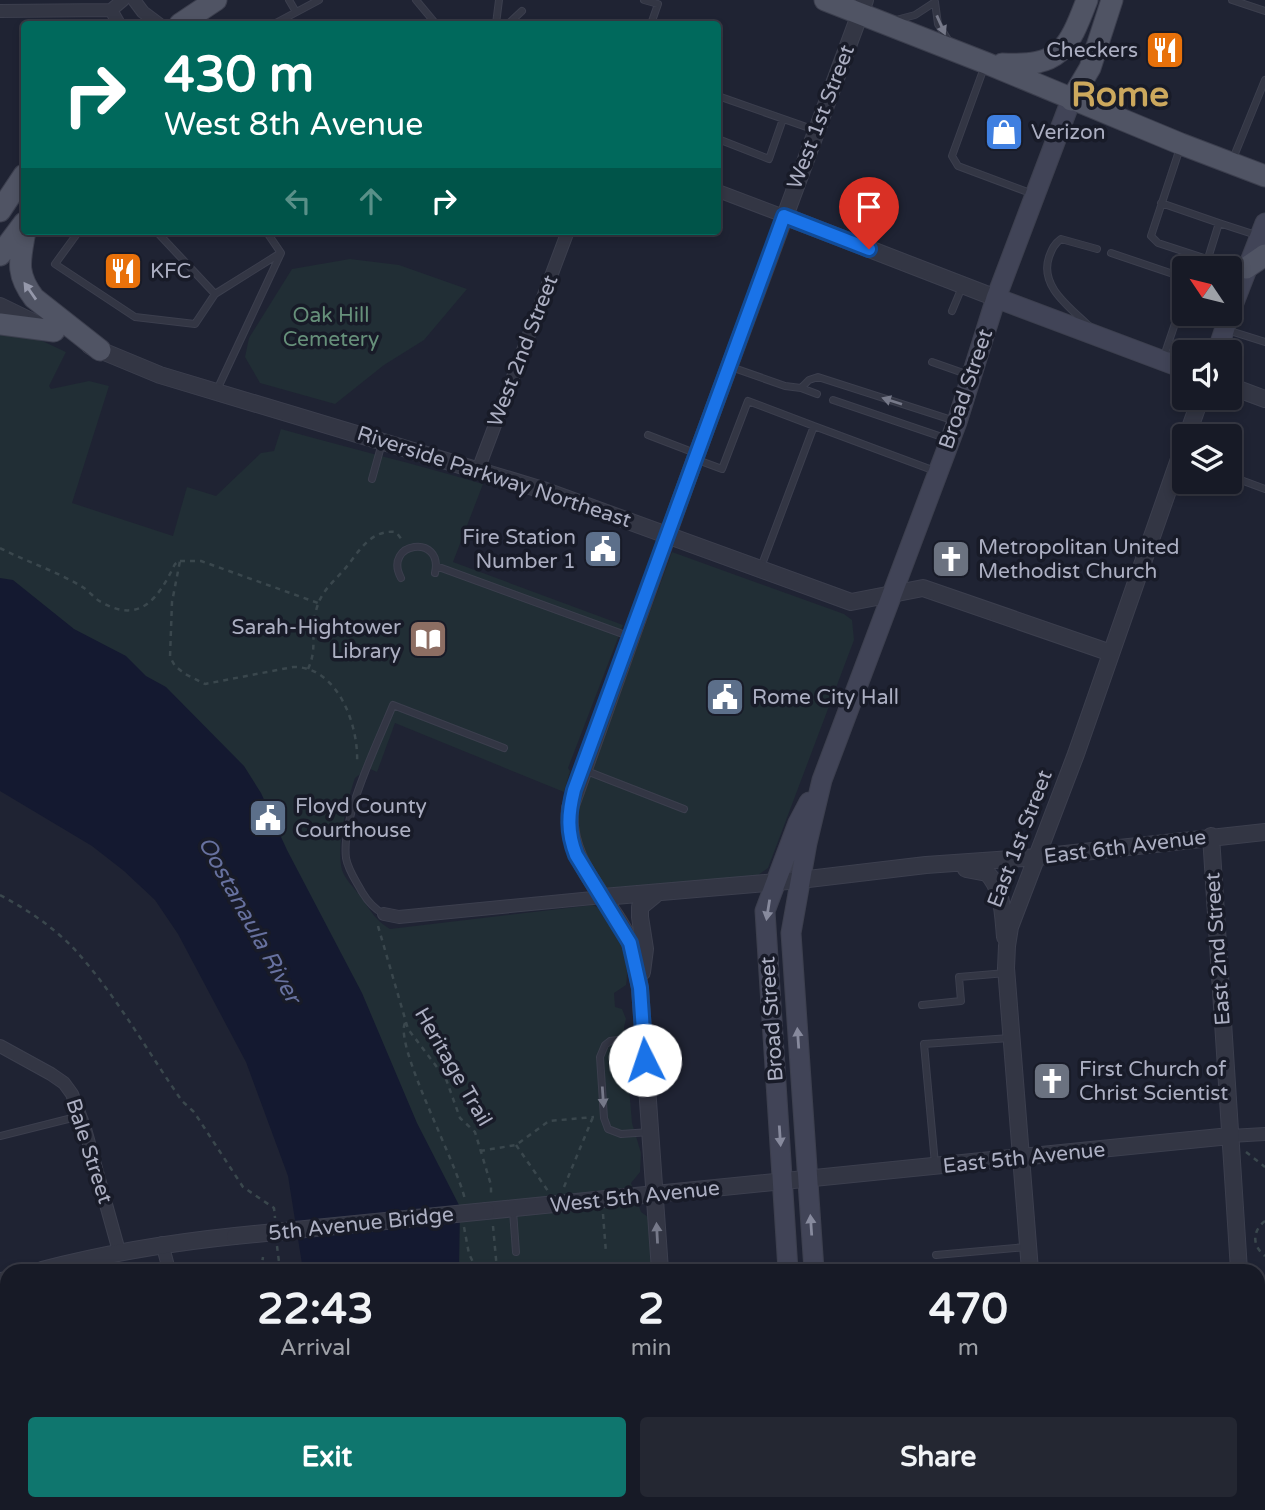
<!DOCTYPE html>
<style>
:root{--surface:#171a26;--page:#242732;--text:#f1f3f6;--muted:#9ea1a7;--line:#363843;--accent:#0f766e}
body{margin:0;font-family:"Varela Round",sans-serif;background:var(--page);color:var(--text);height:100vh;display:flex;flex-direction:column;font-size:26px;white-space:nowrap}
*{box-sizing:border-box;margin:0}
p{font-size:23px;color:var(--muted)}
.icon{flex:none;width:38px;height:38px;fill:none;stroke:currentColor;stroke-width:2;stroke-linecap:round;stroke-linejoin:round}
.map{position:relative;flex:1;overflow:hidden}
.details{position:absolute;left:0px;top:1264px;width:1265px;height:247px;display:flex;flex-direction:column;background:var(--surface);border-radius:21px 21px 0 0;box-shadow:0 4px 10px #0003,0 0 0 2px var(--line)}
.details>*{flex:none}
.guide{position:absolute;left:21px;top:21px;width:700px;height:214px;border-radius:7px;box-shadow:0 4px 10px #0003,0 0 0 2px var(--line);background:#00695c;color:#fff;overflow:hidden}
.needle{width:46px;rotate:305deg}
.buttons{position:absolute;left:1172px;top:256px;display:grid;gap:14px}
.buttons a{display:grid;place-items:center;width:70px;height:70px;border-radius:7px;background:var(--surface);box-shadow:0 4px 10px #0003,0 0 0 2px var(--line);font-size:35px}
.pin{position:absolute;display:grid;place-items:center;width:60px;height:60px;color:#fff;margin:-72px -30px;border-radius:50% 50% 50% 0;rotate:-45deg;box-shadow:0 0 7px #0007}
.pin .icon{rotate:45deg}
.me{position:absolute;width:77px;margin:-38px;rotate:356deg;stroke-linejoin:round;filter:drop-shadow(0 0 5px #0008)}
.turn{display:flex;align-items:center;gap:24px;height:147px;padding:0 28px;font-size:32px}
.turn .icon{width:91px;height:91px;stroke-width:2.5}
.turn b{display:block;font-size:49px;line-height:60px}
.lanes{display:flex;align-items:center;height:66px;padding:0 28px;background:#0003;justify-content:center;gap:35px;direction:ltr}
.lanes .off{opacity:.35}
.eta{display:flex;justify-content:space-evenly;align-items:center;height:119px;text-align:center}
.eta b{font-size:42px;font-weight:700;line-height:49px}
.action{display:flex;gap:14px;margin-top:auto;padding:14px 28px}
.action a{flex:1;height:80px;border-radius:7px;background:var(--accent);color:#fff;font-size:28px;font-weight:700;line-height:80px;text-align:center}
.action a+a{background:var(--page);color:var(--text)}
.map>svg:first-child{display:block}
.green{fill:#212e35}
.water{fill:#141930}
.lines{fill:none;stroke-linecap:round;stroke-linejoin:round}
.service-casing{stroke:#3c3f4e;stroke-width:8}
.minor-casing{stroke:#3c3f4e;stroke-width:14}
.tertiary-casing{stroke:#3c3f4e;stroke-width:18}
.secondary-casing{stroke:#3c3f4e;stroke-width:21}
.primary-casing{stroke:#3c3f4e;stroke-width:23}
.path{stroke:#3a474d;stroke-width:2.5;stroke-dasharray:5 5;stroke-linecap:butt}
.service{stroke:#333644;stroke-width:6}
.minor{stroke:#333644;stroke-width:12}
.tertiary{stroke:#333644;stroke-width:16}
.secondary{stroke:#414457;stroke-width:19}
.primary{stroke:#505464;stroke-width:21}
.tertiary-bridge-casing{stroke:#3c3f4e;stroke-width:18;stroke-linecap:butt}
.tertiary-bridge{stroke:#333644;stroke-width:16}
.oneway{fill:#767989}
.oneway2{fill:#9598aa}
.oneway3{fill:#878a9d}
.route-casing{stroke:#114b97;stroke-width:18}
.route{stroke:#1a73e8;stroke-width:12}
.labels{text-anchor:middle;dominant-baseline:central;stroke-width:7;stroke-linejoin:round;paint-order:stroke}
.poi-label{font-size:21px;fill:#acafc2;stroke:#181b28;text-anchor:start}
.street-label{font-size:21px;fill:#acafc2;stroke:#181b28}
.park-label{font-size:21px;fill:#66907a;stroke:#181b28}
.water-label{font-size:23px;font-style:italic;fill:#67719f;stroke:#181b28}
.town-label{font-size:35px;font-weight:bold;fill:#cca85d;stroke:#181b28}
</style>
<div class="map">
<svg width="1265" height="1510" viewBox="0 0 1265 1510">
<rect width="100%" height="100%" fill="#1f2333"/>
<path class="green" d="M350 259 399 265 467 289 424 340 384 365 335 404 260 383 245 357 249 338 292 269Z
M0 331 25 333 66 352 49 386 51 389 89 381 109 386 72 503 173 536 187 487 216 496 261 453 274 451 281 429C348 448 416 464 483 484L453 562 623 625 568 768 570 771 564 792 395 723 377 772 368 768 355 778C347 801 336 846 342 870 345 879 355 889 361 897 369 909 377 922 390 929L593 905C617 916 631 961 626 985L614 993 615 1007 622 1009 626 1019 624 1027 632 1123 641 1153 640 1172 631 1183 641 1212 648 1217 652 1270H362L327 1063 0 669Z
M672 552 844 614 852 620 854 640 768 868 758 875 744 877 608 888C585 869 577 836 578 808Z
M400 1503H670L672 1510H402Z"/>
<path class="water" d="M0 578 13 580 74 629 126 656 146 676 166 687 244 766 261 793 287 850 362 993 417 1123 460 1207 459 1270H303L288 1176 246 1062 178 934 155 900 124 871 92 846 0 791Z
M337 1503H470L471 1510H338Z"/>
<g class="lines">
<g class="service-casing">
<path id="service" d="M289 0 296 12
M416 0 436 24
M644 0 658 4 651 24
M1232 0 1265 11
M896 20 915 15 935 2 938 24 950 43
M274 24 319 0
M496 24 499 0
M508 24 522 11
M985 65 952 156 958 166 1033 194
M718 96 815 130
M718 139 769 159 783 119
M1180 148 1151 236 1158 243 1207 259
M1232 161 1265 80
M1161 203 1219 223
M79 231 55 264 135 317 195 324 215 294
M156 231 215 294 279 254
M1111 253 1185 278
M1205 268 1219 223 1256 235
M952 311 962 287
M1090 327C1071 308 1039 287 1049 257 1052 249 1054 244 1061 239L1097 249
M1227 330 1265 342
M1163 359 1184 297
M932 362 969 375
M731 367 785 386 801 388 817 394
M801 388 809 380 818 377 955 421
M216 392 281 253 266 231
M833 400 948 439
M648 435 695 453
M695 459 722 469 748 401 814 426
M1230 476 1265 489
M372 479 382 443
M436 566 631 637
M761 567 814 426 935 471
M401 578C382 542 444 533 435 573
M584 770 684 809
M384 914C374 909 368 902 362 892 356 881 348 870 346 858 341 816 377 745 393 705L504 748
M922 1005 961 1001 959 977 1006 973
M641 1037 610 1041 605 1045 600 1057 604 1118 608 1129 621 1134 650 1132
M0 1136 80 1116
M935 1164 924 1044 1010 1038
M513 1211 516 1252
M936 1255 1026 1247
M0 1370 7 1368
M153 1503 154 1510
M953 1503V1510"/>
</g>
<g class="minor-casing">
<path id="minor" d="M134 0 143 12 159 24
M0 11 111 10
M119 24 111 10 123 0
M718 191 784 216
M478 470 568 231
M384 914 399 917 603 897
M0 1046 51 1074 64 1083 72 1094 85 1129 119 1251
M1230 1136 1265 1134
M162 1243 169 1270
M0 1504 7 1502"/>
</g>
<g class="tertiary-casing">
<path id="tertiary" d="M784 216 996 298
M0 306 37 324
M90 346 160 375 543 490 851 602 923 588 1111 653
M1230 386 1265 399
M1187 436 1201 397
M1211 836 1239 1270
M966 869 987 873C1003 889 1003 915 1005 937
M603 897 800 880 926 865 1038 857 1265 832
M642 972 645 949 640 917V907L656 894
M486 1211 1230 1136
M42 1270C107 1253 168 1243 235 1236
M660 1270 640 988C636 968 634 948 624 930 601 889 565 858 570 808L695 459 865 0
M1030 1270 1006 968 1007 946 1010 927 1076 754 1185 442
M0 1281 7 1280
M1258 1462 1265 1459
M683 1503H730
M1048 1503 1049 1510
M1255 1503V1510"/>
</g>
<g class="secondary-casing">
<path id="secondary" d="M996 298 1185 369
M1230 313 1265 223
M1217 352 1230 313
M788 1270 765 911 798 823 809 802
M814 1270 791 933 807 843 822 780 957 422 996 298 1071 100
M802 1503 803 1510
M831 1503V1510"/>
</g>
<g class="primary-casing">
<path id="primary" d="M825 0 986 63 1181 144 1265 176
M180 24 216 0
M1002 64C1060 67 1068 50 1087 0
M1071 100 1090 68 1112 0
M0 211 24 175
M25 231C20 260 15 273 34 298L100 350
M0 255 24 223
M1246 268 1265 255
M0 324 54 331"/>
</g>
<path class="path" d="M0 548C27 562 59 572 84 588 90 592 95 599 101 602 141 625 159 597 175 564L180 561 172 602 170 657 175 666 185 674 205 684 293 667C338 666 359 726 357 763
M180 561H201L318 603
M308 669C318 648 310 632 316 611 320 593 331 584 343 571 358 554 369 529 396 532L403 541
M0 895C28 910 55 928 77 952 117 997 148 1052 182 1101L194 1112 243 1187 274 1208 275 1218
M378 926 408 1029 446 1079 460 1118 475 1132 491 1185V1195
M405 1023C394 1046 458 1165 465 1200
M516 1145 548 1191
M480 1151 516 1145 549 1121 594 1117
M1246 1152 1265 1167
M564 1187 593 1117
M603 1214 606 1253
M1265 1221C1252 1231 1252 1246 1265 1256
M493 1226 497 1270
M464 1227 469 1254 477 1270
M277 1246 280 1270
M261 1270 263 1257
M251 1503V1510
M298 1503V1510
M534 1503V1510
M606 1510 612 1503
M627 1510 669 1506"/>
<use href="#service" class="service"/>
<use href="#minor" class="minor"/>
<use href="#tertiary" class="tertiary"/>
<use href="#secondary" class="secondary"/>
<use href="#primary" class="primary"/>
<g class="tertiary-bridge-casing">
<path id="tertiary-bridge" d="M235 1236 486 1211"/>
</g>
<use href="#tertiary-bridge" class="tertiary-bridge"/>
</g>
<defs><path id="oneway-solid" d="M-6-.8H1V-3.2L6.5 0L1 3.2V.8H-6Z" transform="scale(1.75)"/></defs>
<g class="oneway">
<use href="#oneway-solid" transform="translate(941 25) rotate(66)"/>
<use href="#oneway-solid" transform="translate(892 401) rotate(-162)"/>
<use href="#oneway-solid" transform="translate(603 1097) rotate(86)"/>
<use href="#oneway-solid" transform="translate(657 1233) rotate(-93)"/>
</g>
<use class="oneway2" href="#oneway-solid" transform="translate(30 291) rotate(-125)"/>
<g class="oneway3">
<use href="#oneway-solid" transform="translate(768 910) rotate(99)"/>
<use href="#oneway-solid" transform="translate(798 1038) rotate(-94)"/>
<use href="#oneway-solid" transform="translate(780 1136) rotate(86)"/>
<use href="#oneway-solid" transform="translate(811 1225) rotate(-94)"/>
</g>
<g class="lines">
<g class="route-casing">
<path id="route" d="M645 1060 640 988 630 943 576 855C567 832 568 814 574 790L784 216 869 249"/>
</g>
<use href="#route" class="route"/>
</g>
<defs>
<g id="restaurant-square" transform="scale(2.0125)"><rect x="-9" y="-9" width="18" height="18" rx="4" fill="#e8710a" stroke="#181b28"/><path d="M-5-6h1v4h1v-4h1v4h1v-4h1v5L-1.5 .5V6h-2V.5L-5-1ZM5-6V6H3V1.5H1.5Q1.5-4 5-6Z" fill="#fff"/></g>
<g id="shop-square" transform="scale(2.0125)"><rect x="-9" y="-9" width="18" height="18" rx="4" fill="#3f7fe0" stroke="#181b28"/><path d="M-5-2.5h2.3a2.7 3.5 0 0 1 5.4 0H5L5.5 6h-11ZM-1.5-2.5h3a1.5 2.3 0 0 0-3 0Z" fill="#fff"/></g>
<g id="civic-square" transform="scale(2.0125)"><rect x="-9" y="-9" width="18" height="18" rx="4" fill="#5c6f8a" stroke="#181b28"/><path d="M-.6-6.5H3V-4.5H.6V-3L4-1V1h2V6H-6V1h2V-1L-.6-3ZM-1.2 2.5V6h2.4V2.5Z" fill="#fff"/></g>
<g id="church-square" transform="scale(2.0125)"><rect x="-9" y="-9" width="18" height="18" rx="4" fill="#6b7280" stroke="#181b28"/><path d="M-1.2-6h2.4v3.5h3.3v2.4h-3.3V6h-2.4V-.1h-3.3v-2.4h3.3Z" fill="#fff"/></g>
<g id="library-square" transform="scale(2.0125)"><rect x="-9" y="-9" width="18" height="18" rx="4" fill="#8d6e63" stroke="#181b28"/><path d="M-6-4Q-3-5.5-.7-3.5V5Q-3 3-6 4ZM6-4Q3-5.5 .7-3.5V5Q3 3 6 4Z" fill="#fff"/></g>
</defs>
<g fill-rule="evenodd">
<use href="#restaurant-square" x="1165" y="50"/>
<use href="#shop-square" x="1004" y="132"/>
<use href="#restaurant-square" x="123" y="271"/>
<use href="#civic-square" x="603" y="549"/>
<use href="#church-square" x="951" y="559"/>
<use href="#library-square" x="428" y="639"/>
<use href="#civic-square" x="725" y="697"/>
<use href="#civic-square" x="268" y="818"/>
<use href="#church-square" x="1052" y="1081"/>
</g>
<g class="labels">
<g class="poi-label">
<text x="1138" y="50" text-anchor="end">Checkers</text>
<text x="1031" y="132">Verizon</text>
<text x="150" y="271">KFC</text>
<text x="576" y="537" text-anchor="end">Fire Station<tspan x="576" dy="24">Number 1</tspan></text>
<text x="978" y="547">Metropolitan United<tspan x="978" dy="24">Methodist Church</tspan></text>
<text x="401" y="627" text-anchor="end">Sarah-Hightower<tspan x="401" dy="24">Library</tspan></text>
<text x="752" y="697">Rome City Hall</text>
<text x="295" y="806">Floyd County<tspan x="295" dy="24">Courthouse</tspan></text>
<text x="1079" y="1069">First Church of<tspan x="1079" dy="24">Christ Scientist</tspan></text>
</g>
<g class="street-label">
<text transform="translate(821 117) rotate(-69)">West 1st Street</text>
<text transform="translate(523 351) rotate(-69)">West 2nd Street</text>
<text transform="translate(966 389) rotate(-71)">Broad Street</text>
<text transform="translate(494 477) rotate(18)">Riverside Parkway Northeast</text>
<text transform="translate(1020 839) rotate(-69)">East 1st Street</text>
<text transform="translate(1125 847) rotate(-7)">East 6th Avenue</text>
<text transform="translate(1218 949) rotate(-94)">East 2nd Street</text>
<text transform="translate(772 1019) rotate(-94)">Broad Street</text>
<text transform="translate(453 1067) rotate(60)">Heritage Trail</text>
<text transform="translate(89 1151) rotate(72)">Bale Street</text>
<text transform="translate(1024 1158) rotate(-6)">East 5th Avenue</text>
<text transform="translate(635 1197) rotate(-6)">West 5th Avenue</text>
<text transform="translate(361 1224) rotate(-6)">5th Avenue Bridge</text>
</g>
<g class="park-label">
<text x="331" y="315">Oak Hill<tspan x="331" dy="24">Cemetery</tspan></text>
</g>
<g class="water-label">
<text transform="translate(249 920) rotate(61)">Oostanaula River</text>
</g>
<g class="town-label">
<text x="1120" y="95">Rome</text>
</g>
</g>
</svg>
<div class="buttons">
<a><svg class="needle" viewBox="-14 -14 28 28"><path d="M0-13l5 13h-10z" fill="#e53935"/><path d="M0 13l5-13h-10z" fill="#9ea1a7"/></svg></a>
<a><svg class="icon" aria-label="sound" viewBox="0 0 24 24"><path d="M4 9h4l5-4v14l-5-4H4zM17 9q2 3 0 6"/></svg></a>
<a><svg class="icon" aria-label="layers" viewBox="0 0 24 24"><path d="M12 4l9 5-9 5-9-5zM3 14l9 5 9-5"/></svg></a>
</div>
<div class="pin" style="left:869px;top:249px;background:#d93025"><svg class="icon" aria-label="arrive" viewBox="0 0 24 24"><path d="M6 21V4h12l-3 4 3 4H6"/></svg></div>
<svg class="me" style="left:645px;top:1060px" viewBox="-20 -20 40 40"><circle r="19" fill="#fff"/><path d="M0-13L10 11 0 6-10 11z" fill="#1a73e8"/></svg>
<div class="guide">
<div class="turn"><svg class="icon" aria-label="right" viewBox="0 0 24 24"><path d="M7 20v-9h11M14 6l5 5-5 5"/></svg><div><b>430 m</b>West 8th Avenue</div></div>
<div class="lanes"><svg class="icon off" aria-label="left" viewBox="0 0 24 24"><path d="M17 20v-9H6M10 6l-5 5 5 5"/></svg><svg class="icon off" aria-label="ahead" viewBox="0 0 24 24"><path d="M12 20V5M6 11l6-6 6 6"/></svg><svg class="icon" aria-label="right" viewBox="0 0 24 24"><path d="M7 20v-9h11M14 6l5 5-5 5"/></svg></div>
</div>
<section class="details">
<div class="eta">
<div><b>22:43</b><p>Arrival</p></div>
<div><b>2</b><p>min</p></div>
<div><b>470</b><p>m</p></div>
</div>
<div class="action"><a>Exit</a><a>Share</a></div>
</section>
</div>
